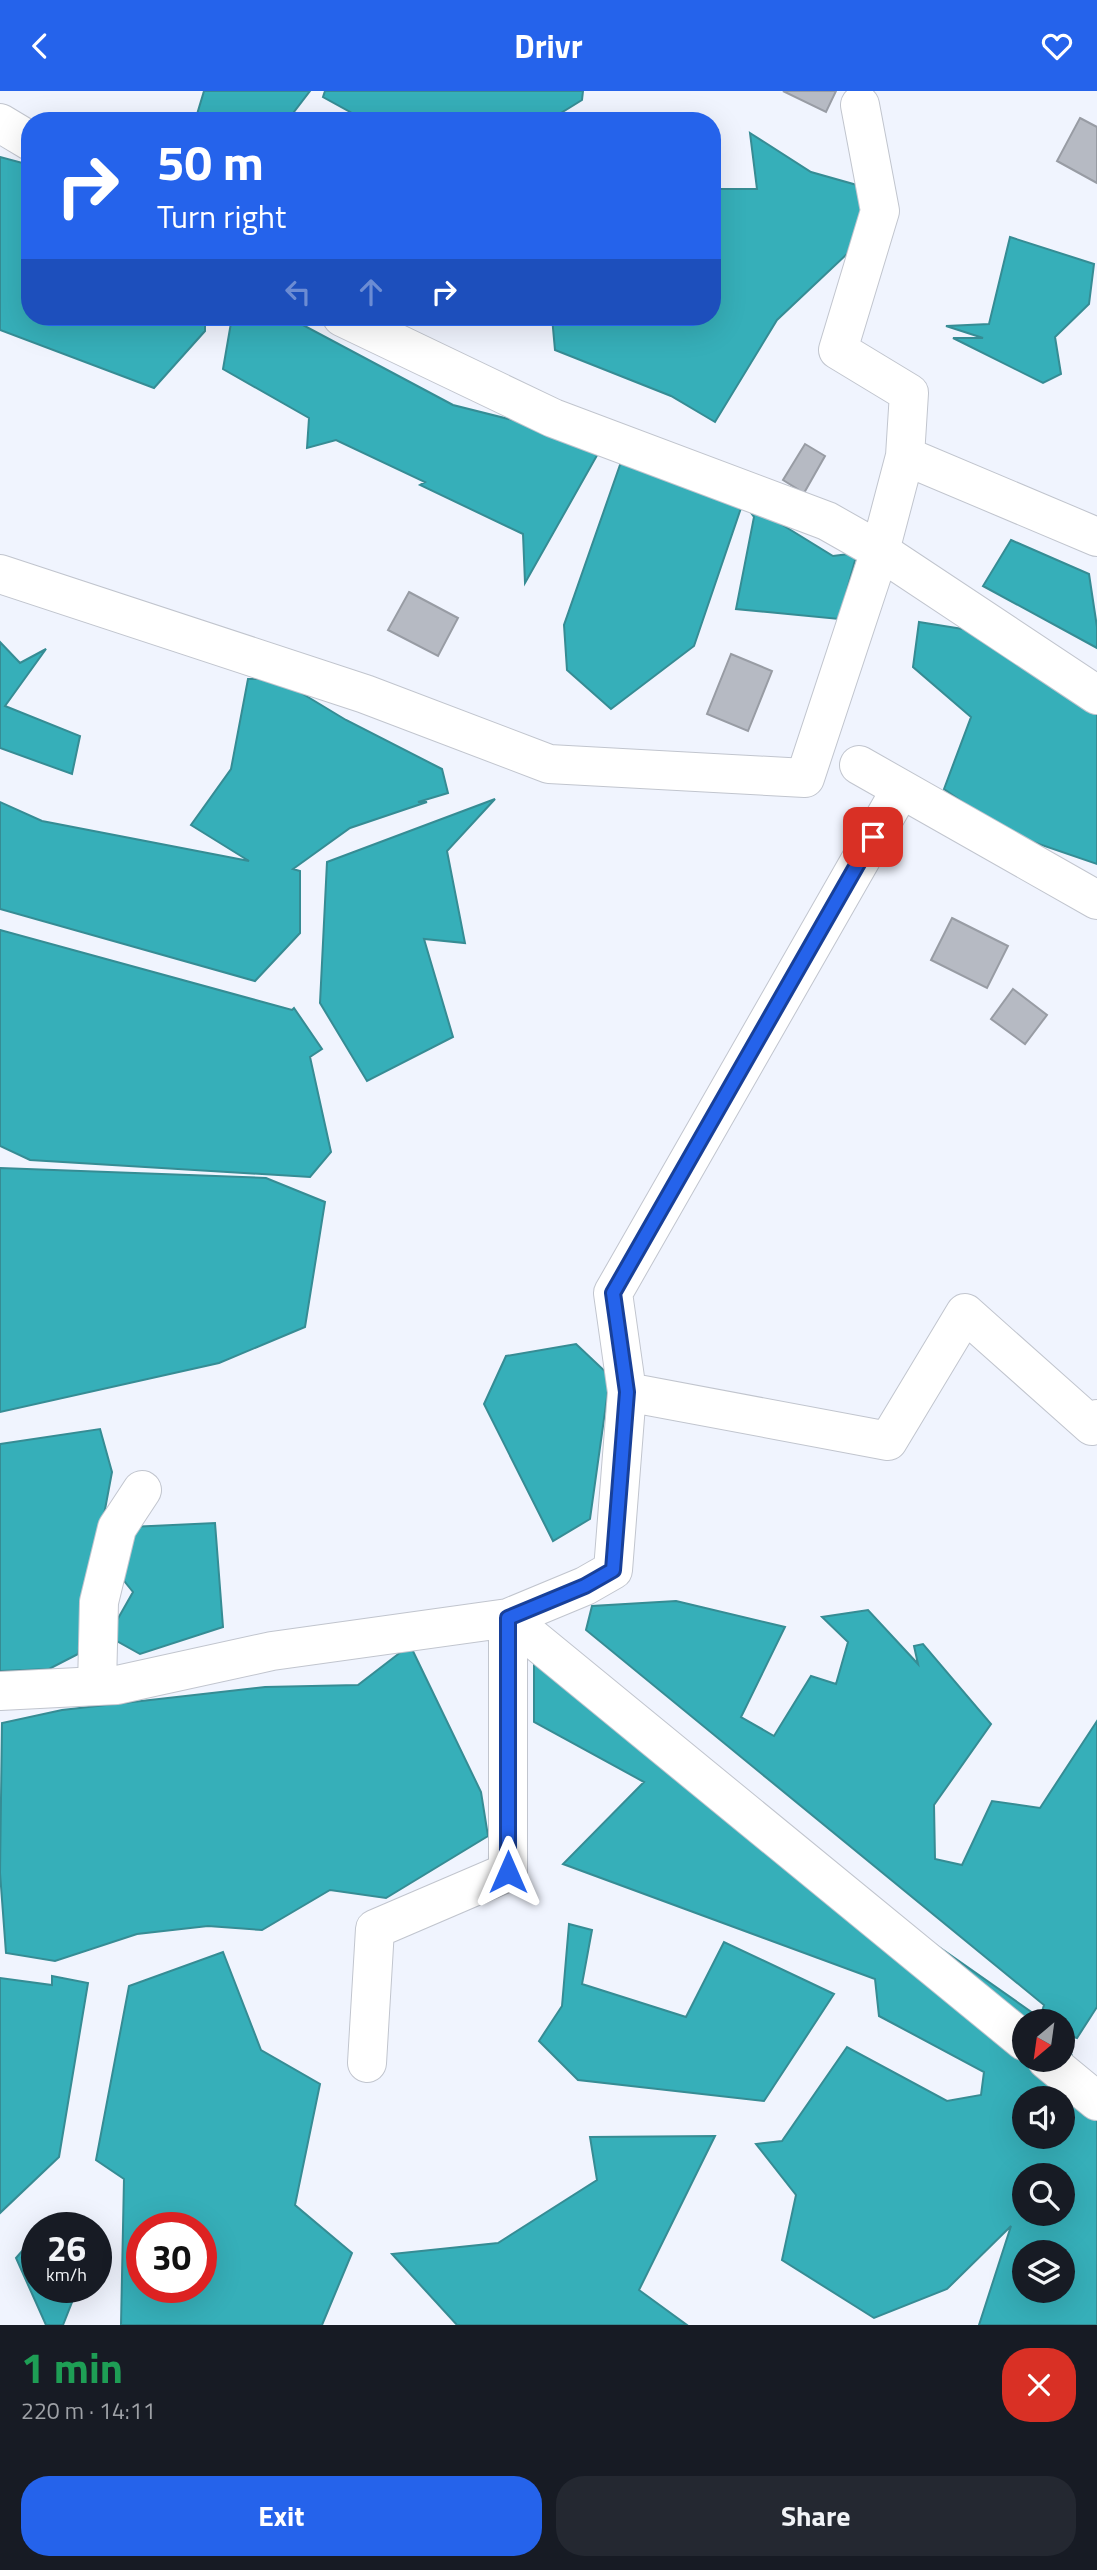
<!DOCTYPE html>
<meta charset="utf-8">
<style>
:root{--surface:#171b24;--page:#242831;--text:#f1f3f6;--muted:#9ea1a6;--accent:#2563eb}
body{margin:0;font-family:"Titillium Web",sans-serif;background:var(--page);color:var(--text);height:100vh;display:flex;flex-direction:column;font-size:26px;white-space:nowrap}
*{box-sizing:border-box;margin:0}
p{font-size:23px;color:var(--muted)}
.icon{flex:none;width:38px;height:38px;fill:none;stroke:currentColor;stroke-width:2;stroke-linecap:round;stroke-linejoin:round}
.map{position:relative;height:2234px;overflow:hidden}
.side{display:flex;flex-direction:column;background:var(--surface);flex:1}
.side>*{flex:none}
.guide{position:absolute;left:21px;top:21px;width:700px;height:214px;border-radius:28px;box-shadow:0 7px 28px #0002;background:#2563eb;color:#fff;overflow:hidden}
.needle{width:46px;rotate:209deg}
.fabs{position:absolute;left:1012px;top:1918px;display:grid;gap:14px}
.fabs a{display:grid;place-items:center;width:63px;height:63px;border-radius:50%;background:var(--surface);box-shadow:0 7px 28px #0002;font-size:35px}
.speed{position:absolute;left:21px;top:2121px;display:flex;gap:14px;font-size:35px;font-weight:700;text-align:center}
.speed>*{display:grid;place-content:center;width:91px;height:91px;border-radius:50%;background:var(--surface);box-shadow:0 7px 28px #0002;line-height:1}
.speed small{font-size:18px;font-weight:400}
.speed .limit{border:10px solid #d22;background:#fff;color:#111}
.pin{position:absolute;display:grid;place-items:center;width:60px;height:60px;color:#fff;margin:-30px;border-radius:14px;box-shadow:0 4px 10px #0006}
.me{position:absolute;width:77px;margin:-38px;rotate:0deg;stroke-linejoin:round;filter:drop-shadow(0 0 5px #0008)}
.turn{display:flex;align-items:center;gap:24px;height:147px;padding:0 21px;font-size:32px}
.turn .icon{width:91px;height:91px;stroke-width:2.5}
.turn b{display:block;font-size:49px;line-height:60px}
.lanes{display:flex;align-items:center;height:66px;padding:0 21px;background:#0003;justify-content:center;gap:35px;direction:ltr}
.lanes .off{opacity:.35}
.round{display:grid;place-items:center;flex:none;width:74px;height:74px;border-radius:28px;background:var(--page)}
.summary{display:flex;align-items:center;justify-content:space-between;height:119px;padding:0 21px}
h1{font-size:42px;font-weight:700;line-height:52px;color:#1e9e55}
.button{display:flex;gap:14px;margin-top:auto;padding:14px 21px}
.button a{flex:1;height:80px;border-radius:28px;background:var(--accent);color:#fff;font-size:28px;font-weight:700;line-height:80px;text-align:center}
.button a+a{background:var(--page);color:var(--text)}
header{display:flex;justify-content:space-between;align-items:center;height:91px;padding:0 21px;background:var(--accent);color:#fff;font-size:32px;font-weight:700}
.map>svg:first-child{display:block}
.water{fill:#36afb9;stroke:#368c94;stroke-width:2;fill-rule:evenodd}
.building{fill:#b6bac3;stroke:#989ca4;stroke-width:2}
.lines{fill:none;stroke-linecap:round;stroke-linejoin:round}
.minor-casing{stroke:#c1c5ce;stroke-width:40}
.minor{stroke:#fff;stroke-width:38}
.route-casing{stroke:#184099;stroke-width:18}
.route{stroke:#2563eb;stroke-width:12}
</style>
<header><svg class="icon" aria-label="back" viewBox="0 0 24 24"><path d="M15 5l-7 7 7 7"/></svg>Drivr<svg class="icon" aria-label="heart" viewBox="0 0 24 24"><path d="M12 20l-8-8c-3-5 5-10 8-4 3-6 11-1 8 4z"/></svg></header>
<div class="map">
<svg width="1097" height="2234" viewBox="0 0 1097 2234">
<rect width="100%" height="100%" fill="#f0f4fe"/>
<path class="water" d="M204 0H310L287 30H237L224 25 221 30H195Z
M325 0H583L582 9 553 27 552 30H339L350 21 323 6Z
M750 42 811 81 871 98 847 163 777 229 715 331 671 305 555 259 552 226H712V98H757Z
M0 66 30 74V226H205V240L154 297 0 239Z
M1010 146 1094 173 1089 213 1055 246 1061 283 1043 292 953 247H983L946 235 989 233Z
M232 226H288L453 314 604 352 525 492 523 443 420 394 425 391 336 349 307 357 309 327 223 278Z
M621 371 741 417 694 555 611 618 567 579 564 534Z
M742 409 833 465 857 462 839 528 736 518 754 426Z
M1011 449 1089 483 1097 536V557L983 495Z
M919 531 1000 544 1097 617V773L1007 742 944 698 971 626 913 576Z
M0 551 20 572 46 558 5 615 80 645 72 683 0 657Z
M248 588H278L346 629 442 678 448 702 418 711H427L350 737 293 778 300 780V842L255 890 0 818V711L42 730 249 770 191 734 231 678Z
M495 708 447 760 465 852 424 848 453 946 367 990 320 912 327 771Z
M0 839 292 919 294 917 322 958 310 966 331 1061 310 1086 30 1069 0 1055Z
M0 1077 266 1087 325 1111 305 1236 219 1272 0 1321Z
M576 1253 610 1285 590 1428 553 1450 484 1313 506 1265Z
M100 1338 112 1381 78 1563 49 1578 0 1580V1353Z
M215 1432 223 1536 140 1563 108 1545 133 1501 117 1481 130 1436Z
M676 1510 785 1536 741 1626 774 1645 811 1585 836 1593 848 1551 822 1526 868 1519 918 1573 914 1555 923 1553 991 1633 934 1714 935 1768 962 1774 992 1710 1040 1717 1097 1630V1916L1077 1947 1064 1943 1076 1976 1097 1994V2234H979L1011 2135 947 2198 874 2227 782 2169 796 2104 756 2053 782 2050 847 1956 947 2010 981 2004 984 1981 879 1925 875 1888 563 1773 644 1691 534 1631V1572L1040 1927 1044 1914 586 1539 592 1515ZM1024 1930H1062V1969H1024ZM1024 2007H1062V2046H1024ZM1024 2084H1062V2123H1024ZM1024 2161H1062V2200H1024Z
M410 1554 481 1701 488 1745 386 1807 330 1799 262 1839 208 1835 137 1843 55 1870 6 1862 0 1782 2 1632 62 1619 265 1596 358 1594Z
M569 1833 592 1839 582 1893 686 1926 724 1851 834 1903 764 2010 578 1989 539 1950 562 1915Z
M223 1861 261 1959 320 1993 295 2114 352 2162 322 2234H121L124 2088 96 2069 129 1895ZM142 2137H201V2196H142Z
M52 1885 88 1892 59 2066 0 2122V1887L52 1894Z
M715 2045 639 2199 687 2234H457L392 2163 498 2152 597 2089 590 2046Z
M37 2143V2196H78L63 2234H46L16 2167Z"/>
<path class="building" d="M783 0H836L826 21Z
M1080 27 1097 36V92L1057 70Z
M805 353 825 365 804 402 783 389Z
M409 501 458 527 438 565 388 539Z
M731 563 772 580 748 640 707 623Z
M952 827 1008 855 987 897 931 869Z
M1013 898 1047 924 1025 953 991 928Z"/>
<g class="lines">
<g class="minor-casing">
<path id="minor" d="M860 14 880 120 838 259 909 302 905 365
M0 32 30 50
M342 226 553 327 827 430 880 460 1097 604
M0 483 365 603 549 673 805 687 880 460 905 365 1097 446
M859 674 1097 809
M627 1301 613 1202 901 698
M97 1595 99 1511 117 1437 142 1399
M0 1600 117 1594 272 1560 508 1527 1024 1950
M1047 1969 1097 2010
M367 1972 375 1838 508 1781V1527L585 1495 613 1479 627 1301 888 1350 965 1222 1092 1335 1097 1328"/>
</g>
<use href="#minor" class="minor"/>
</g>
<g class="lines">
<g class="route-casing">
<path id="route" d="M508 1781V1527L585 1495 613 1479 627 1301 613 1202 873 746"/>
</g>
<use href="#route" class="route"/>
</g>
</svg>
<div class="fabs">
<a><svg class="needle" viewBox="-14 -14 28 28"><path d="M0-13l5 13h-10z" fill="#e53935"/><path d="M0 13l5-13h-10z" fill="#9ea1a6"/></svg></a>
<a><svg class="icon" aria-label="sound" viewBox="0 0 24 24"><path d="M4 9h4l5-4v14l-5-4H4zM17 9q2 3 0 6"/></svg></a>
<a><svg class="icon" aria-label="search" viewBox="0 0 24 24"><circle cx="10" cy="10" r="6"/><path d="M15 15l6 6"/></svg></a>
<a><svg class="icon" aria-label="layers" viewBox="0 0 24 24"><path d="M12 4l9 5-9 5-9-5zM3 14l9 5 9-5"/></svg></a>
</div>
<div class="speed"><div>26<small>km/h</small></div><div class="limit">30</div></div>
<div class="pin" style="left:873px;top:746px;background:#d93025"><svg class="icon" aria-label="arrive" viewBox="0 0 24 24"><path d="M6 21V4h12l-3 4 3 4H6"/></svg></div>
<svg class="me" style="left:508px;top:1781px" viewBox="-20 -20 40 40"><path d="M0-17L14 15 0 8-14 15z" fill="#2563eb" stroke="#fff" stroke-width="4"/></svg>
<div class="guide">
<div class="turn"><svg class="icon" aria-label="right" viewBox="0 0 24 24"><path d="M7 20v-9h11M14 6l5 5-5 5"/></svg><div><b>50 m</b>Turn right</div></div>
<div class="lanes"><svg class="icon off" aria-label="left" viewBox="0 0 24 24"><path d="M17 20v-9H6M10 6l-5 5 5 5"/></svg><svg class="icon off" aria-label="ahead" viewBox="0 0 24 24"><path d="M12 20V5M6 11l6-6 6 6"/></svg><svg class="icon" aria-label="right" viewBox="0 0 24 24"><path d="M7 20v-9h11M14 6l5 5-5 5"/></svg></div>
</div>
</div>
<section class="side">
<div class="summary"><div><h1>1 min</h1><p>220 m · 14:11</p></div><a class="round" style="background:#d93025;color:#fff"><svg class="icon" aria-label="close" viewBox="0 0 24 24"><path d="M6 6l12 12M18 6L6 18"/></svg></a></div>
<div class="button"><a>Exit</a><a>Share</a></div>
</section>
